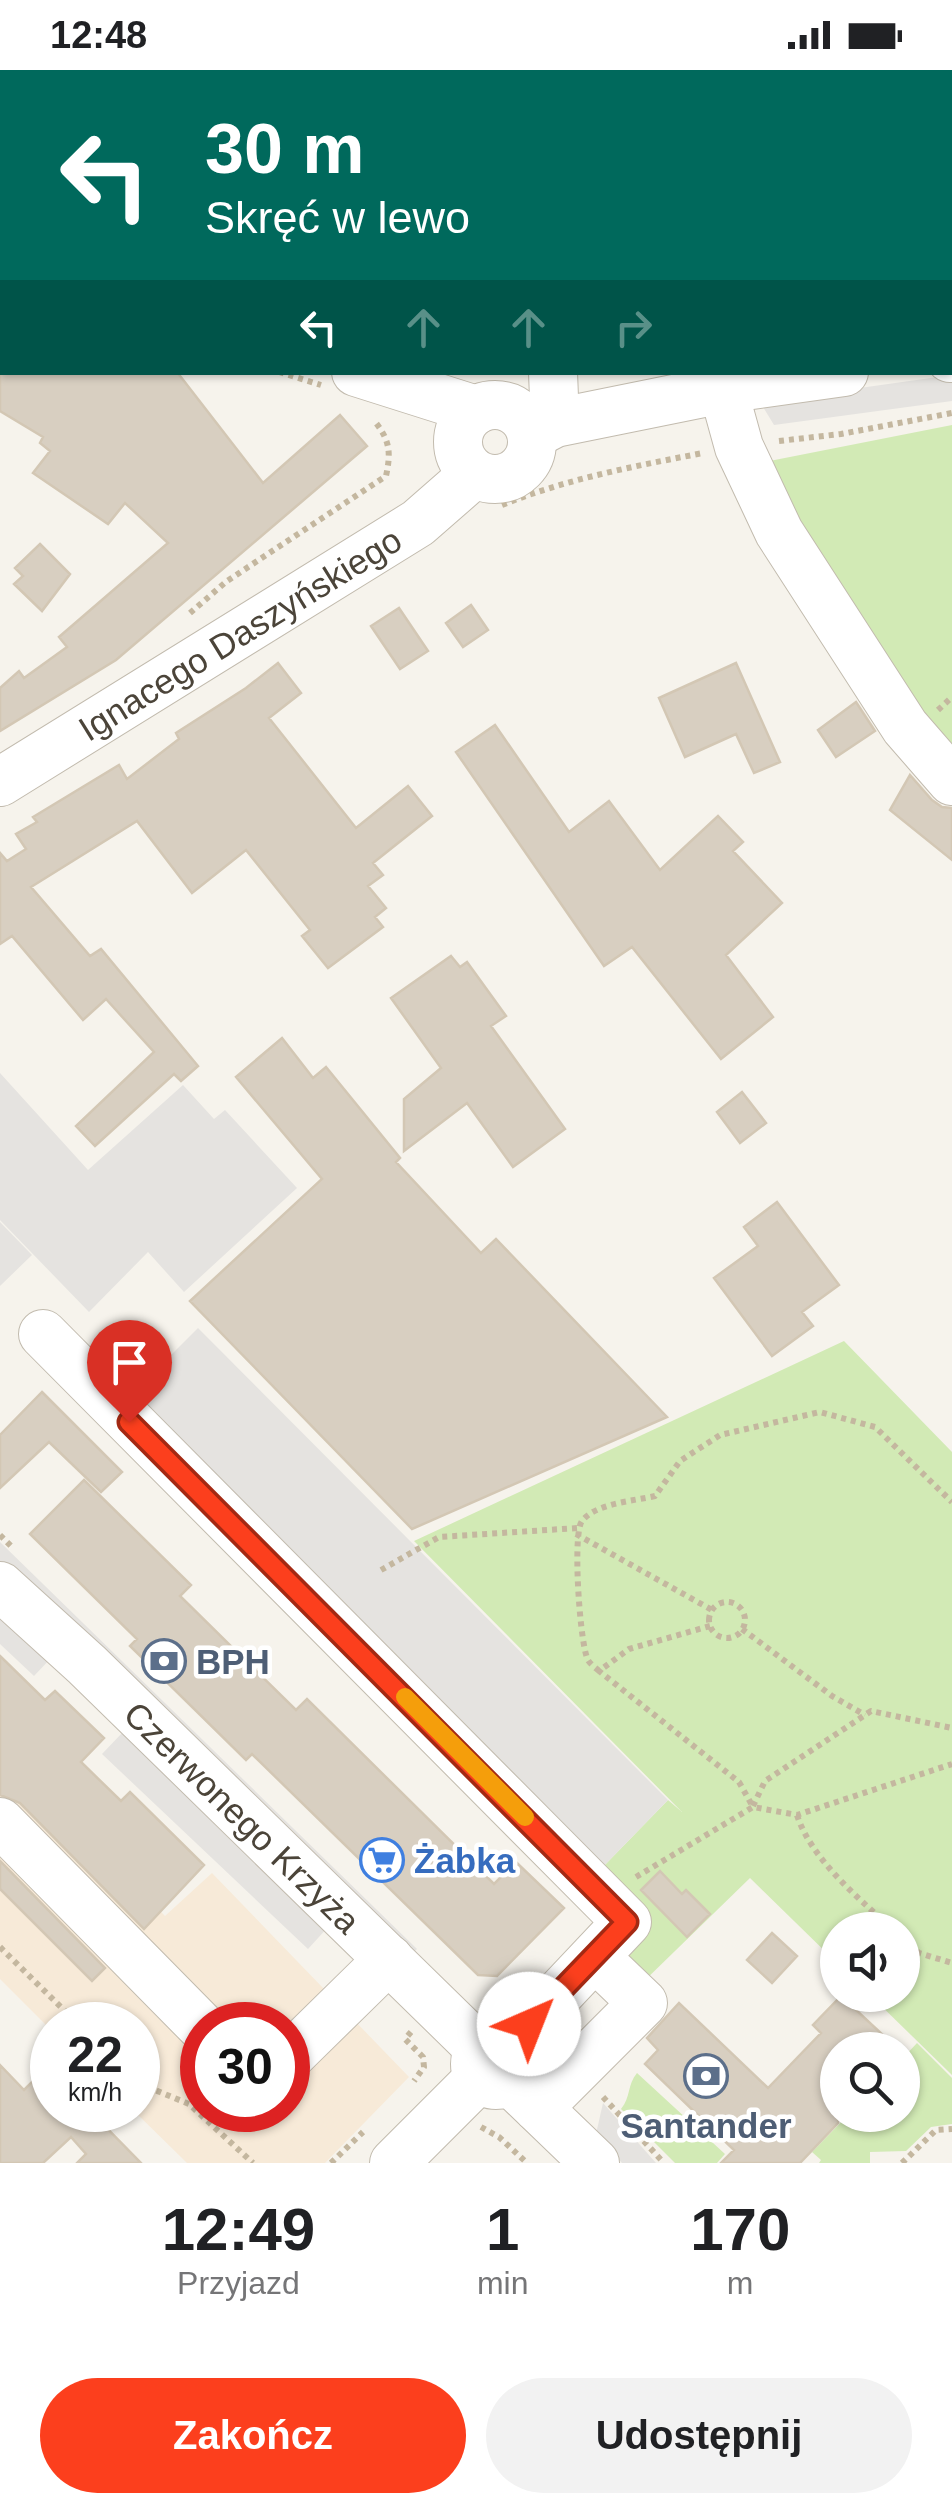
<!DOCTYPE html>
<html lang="pl">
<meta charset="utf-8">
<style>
:root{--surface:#fff;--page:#f2f2f2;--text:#202124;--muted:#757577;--accent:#fc3f1d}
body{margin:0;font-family:Helvetica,sans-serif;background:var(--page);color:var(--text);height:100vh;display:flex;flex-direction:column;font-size:38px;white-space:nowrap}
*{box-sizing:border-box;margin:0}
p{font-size:32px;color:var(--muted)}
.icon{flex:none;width:55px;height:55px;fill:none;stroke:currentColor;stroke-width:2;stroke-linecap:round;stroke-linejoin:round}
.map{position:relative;height:2093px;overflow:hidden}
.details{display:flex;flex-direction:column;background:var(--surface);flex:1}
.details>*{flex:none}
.banner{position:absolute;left:0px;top:0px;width:952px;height:305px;box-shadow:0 2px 8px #0004;background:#00695c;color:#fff;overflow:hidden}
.buttons{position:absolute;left:820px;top:1842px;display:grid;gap:20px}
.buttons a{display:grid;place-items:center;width:100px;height:100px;border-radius:50%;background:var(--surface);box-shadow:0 2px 8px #0004;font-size:50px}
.speed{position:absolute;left:30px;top:1932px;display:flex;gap:20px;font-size:50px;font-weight:700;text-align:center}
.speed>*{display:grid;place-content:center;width:130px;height:130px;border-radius:50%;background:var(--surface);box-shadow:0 2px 8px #0004;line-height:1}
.speed small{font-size:25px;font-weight:400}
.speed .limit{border:15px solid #d22;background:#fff;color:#111}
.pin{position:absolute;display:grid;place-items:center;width:85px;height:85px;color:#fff;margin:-102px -42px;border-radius:50% 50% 50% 0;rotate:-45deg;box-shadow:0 0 10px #0007}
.pin .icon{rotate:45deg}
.me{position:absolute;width:110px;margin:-55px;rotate:44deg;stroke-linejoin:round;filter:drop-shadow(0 0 8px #0008)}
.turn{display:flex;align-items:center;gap:35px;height:210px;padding:0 40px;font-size:45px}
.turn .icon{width:130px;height:130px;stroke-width:2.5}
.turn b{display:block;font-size:70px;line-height:85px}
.lanes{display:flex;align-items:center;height:95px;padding:0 40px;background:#0003;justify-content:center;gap:50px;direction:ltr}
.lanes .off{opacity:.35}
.eta{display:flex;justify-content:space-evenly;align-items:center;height:170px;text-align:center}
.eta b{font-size:60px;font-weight:800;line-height:70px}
.action{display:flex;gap:20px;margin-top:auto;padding:20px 40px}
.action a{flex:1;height:115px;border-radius:60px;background:var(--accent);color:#fff;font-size:40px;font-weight:800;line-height:115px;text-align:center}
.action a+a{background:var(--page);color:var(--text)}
.status{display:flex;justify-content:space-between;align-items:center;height:70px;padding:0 50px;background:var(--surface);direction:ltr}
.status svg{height:28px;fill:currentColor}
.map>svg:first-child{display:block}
.commercial{fill:#f7ead8;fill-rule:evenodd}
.green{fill:#d2eab5}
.parking{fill:#e5e3e0}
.building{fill:#d8cfc1;stroke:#d3c7b4;stroke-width:2.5}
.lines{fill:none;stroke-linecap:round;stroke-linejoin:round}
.minor-casing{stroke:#c2bbae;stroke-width:50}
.path{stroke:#c4b79f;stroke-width:6;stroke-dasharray:5 5;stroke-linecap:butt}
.minor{stroke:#fff;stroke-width:48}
.route-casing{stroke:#a42913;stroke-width:25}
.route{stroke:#fc3f1d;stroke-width:18}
.slow{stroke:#f59e0b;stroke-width:18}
.labels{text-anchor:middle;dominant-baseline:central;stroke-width:9;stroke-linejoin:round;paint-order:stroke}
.street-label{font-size:35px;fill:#4b4439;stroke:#fff}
.service-label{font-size:35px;font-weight:bold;fill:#4e5e75;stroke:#fff;text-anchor:start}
.shop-label{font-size:35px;font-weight:bold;fill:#366cbe;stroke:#fff;text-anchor:start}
</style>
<div class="status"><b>12:48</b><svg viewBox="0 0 49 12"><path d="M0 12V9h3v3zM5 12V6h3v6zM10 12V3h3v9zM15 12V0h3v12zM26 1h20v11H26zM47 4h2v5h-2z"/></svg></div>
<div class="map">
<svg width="952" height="2093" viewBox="0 0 952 2093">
<rect width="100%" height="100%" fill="#f6f3ec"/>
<path class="commercial" d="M0 1676 165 1846 212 1803 409 2007 325 2093H187L133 2040H138V1955H52V1961L0 1909ZM202 1955H288V2040H202Z"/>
<path class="green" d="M952 355V694L755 394Z
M844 1271 952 1382V2005L870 1925H902V1860H838L837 1893 750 1808 638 1917 598 1802 668 1730 682 1742 414 1471Z
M917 1973 952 2008V2054L931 2057 906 2081 870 2082V2093H819L821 2090 812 2082 848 2045H902L903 1988Z
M637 2003 725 2084 717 2093H675L621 2039C631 2027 627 2015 637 2003Z"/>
<path class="parking" d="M952 305V331L774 355 760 332Z
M0 1003 88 1100 183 1015 214 1049 225 1040 297 1118 184 1222 148 1182 89 1242 0 1150Z
M0 1152 32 1185 0 1216Z
M198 1258 668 1730 598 1802 126 1330Z
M0 1472 417 1879 408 1888 0 1491Z
M0 1539 51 1588 34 1606 0 1574Z
M123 1662 329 1856 308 1879 102 1684Z
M603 2033 656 2093H622L596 2064Z"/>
<path class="building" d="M0 302H177L263 413 340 345 367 376 116 590 0 661V618L19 601 24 608 67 577 59 567 168 473 125 433 108 454 33 403 50 381 40 373 43 367 0 341Z
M40 474 70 504 42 541 14 514 23 506 15 498Z
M471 535 488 560 463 577 446 553Z
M399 538 428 581 400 599 371 556Z
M278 593 301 623 269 648 356 758 408 716 432 746 373 793 383 805 368 816 386 838 375 847 383 857 328 898 302 866 310 860 246 780 192 823 137 751 31 817 90 886 101 879 198 996 181 1011 174 1004 95 1076 76 1056 154 982 106 929 83 950 12 866 0 874V783L7 791 26 779 16 764 37 752 33 747 119 695 127 709 179 669 176 663 246 618Z
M736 593 780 692 754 703 736 664 685 687 659 628Z
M856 632 875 661 836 687 818 660Z
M495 655 569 762 609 731 660 800 718 746 743 772 733 781 782 833 726 885 773 947 721 989 632 877 604 896 456 682Z
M910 705 932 730 942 737 952 738V790L890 740Z
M451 886 460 897 467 892 506 946 491 956 565 1059 513 1097 467 1033 404 1081V1029L441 998 391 928Z
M282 968 313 1008 326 997 400 1088 396 1092 481 1183 496 1169 667 1347 412 1459 190 1231 322 1109 236 1007Z
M742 1022 766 1053 740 1073 717 1042Z
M777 1132 839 1215 802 1242 813 1256 772 1286 714 1208 758 1176 744 1157Z
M42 1322 122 1402 101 1422 49 1372 0 1418V1365Z
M84 1410 191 1515 180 1526 296 1640 307 1629 494 1814 516 1792 564 1838 497 1906 478 1905 252 1684 246 1690 130 1576 137 1569 30 1464Z
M0 1586 45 1630 55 1621 104 1668 81 1692 121 1731 130 1722 204 1795 144 1859 20 1733 0 1725Z
M0 1791 105 1898 92 1911 0 1819Z
M660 1801 682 1824 686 1820 710 1844 687 1867 641 1820Z
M772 1863 797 1886 772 1913 747 1890Z
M841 1926 899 1980H838V2053L800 2093H721L734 2080 645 1994 658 1980 647 1968 679 1933 768 2018 821 1963 813 1955Z
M52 1992V2040H101L95 2046 141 2093H77L86 2084 71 2067 43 2093H0V1995L24 2020Z"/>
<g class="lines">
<g class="minor-casing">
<g id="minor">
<path d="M552 2 554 0"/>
<path d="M0 205 2 206"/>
<path d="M950 288 952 287"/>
<path d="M356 302 476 340"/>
<path d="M553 302 555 353"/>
<path d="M723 319 739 377 779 462 905 657 952 711"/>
<circle cx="495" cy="372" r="37"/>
<path d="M532 365 555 353 723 319 844 302"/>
<path id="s1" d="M0 712 418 453 474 404"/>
<path d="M43 1264 627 1852 509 1977"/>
<path id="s2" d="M0 1516 87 1595 480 1979"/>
<path d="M0 1752 202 1957"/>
<circle cx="496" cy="1994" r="21"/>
<path d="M288 1988 389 1889"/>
<path d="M515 2016 595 2093"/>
<path d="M538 2038 643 1933 595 1887"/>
<path d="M394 2093 480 2007"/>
</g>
</g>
<path class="path" d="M950 239 952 238
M279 302 321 315
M779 371 841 364 952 343
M502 435C566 409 635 396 703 383
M190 543 227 511 386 406C391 383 390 371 376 353
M938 640 952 627
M576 1464 712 1540
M0 1465 13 1478
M381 1500 439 1467 578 1458
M709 1550a18 18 0 1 1 36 0a18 18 0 1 1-36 0Z
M710 1556 629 1579 599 1601 739 1712 753 1737
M742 1559 832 1626 865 1645
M599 1601C596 1598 591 1595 588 1590 580 1576 572 1463 582 1451 596 1433 634 1431 655 1426L680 1391 720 1365 820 1342 875 1357 952 1432
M753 1736 765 1711 871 1641 952 1658
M797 1745C811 1789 860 1830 894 1860
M636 1807 753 1737 797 1745 952 1694
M902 1868 919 1883 952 1893
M0 1877 79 1955
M411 1962 405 1969 423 1987 424 1997 414 2011
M138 2013 189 2034 253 2093
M603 2027 664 2093
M481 2057 499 2067 527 2093
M331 2093 363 2062
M902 2093 936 2060 952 2059"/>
<use href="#minor" class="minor"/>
</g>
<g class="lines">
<g class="route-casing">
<path id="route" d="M129 1352 627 1852 529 1954"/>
</g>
<use href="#route" class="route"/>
<path class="slow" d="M405 1627 525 1747"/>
</g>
<defs>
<g id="bank-ring" transform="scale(2.25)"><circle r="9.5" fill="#fff" stroke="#5c6f8a" stroke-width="1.5"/><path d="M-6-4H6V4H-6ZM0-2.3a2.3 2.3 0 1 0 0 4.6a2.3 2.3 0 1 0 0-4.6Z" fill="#5c6f8a"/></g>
<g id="supermarket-ring" transform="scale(2.25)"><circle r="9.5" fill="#fff" stroke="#3f7fe0" stroke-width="1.5"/><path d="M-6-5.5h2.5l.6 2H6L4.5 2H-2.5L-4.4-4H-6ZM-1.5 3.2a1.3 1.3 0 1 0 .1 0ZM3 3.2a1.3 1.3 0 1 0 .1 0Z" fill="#3f7fe0"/></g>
</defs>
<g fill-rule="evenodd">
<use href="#bank-ring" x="164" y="1591"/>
<use href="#supermarket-ring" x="382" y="1790"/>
<use href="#bank-ring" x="706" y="2006"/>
</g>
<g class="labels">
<g class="street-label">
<text stroke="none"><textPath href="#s1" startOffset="282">Ignacego Daszyńskiego</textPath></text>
<text stroke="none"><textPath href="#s2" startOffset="335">Czerwonego Krzyża</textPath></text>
</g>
<g class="service-label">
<text x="196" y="1591">BPH</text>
<text x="706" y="2055" text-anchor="middle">Santander</text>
</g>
<g class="shop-label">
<text x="414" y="1790">Żabka</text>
</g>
</g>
</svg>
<div class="buttons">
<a><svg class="icon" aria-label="sound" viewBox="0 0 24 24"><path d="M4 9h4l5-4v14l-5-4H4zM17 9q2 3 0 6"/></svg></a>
<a><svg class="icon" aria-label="search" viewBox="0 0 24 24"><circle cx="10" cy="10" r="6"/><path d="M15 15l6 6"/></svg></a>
</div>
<div class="speed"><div>22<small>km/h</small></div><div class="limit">30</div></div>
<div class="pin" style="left:129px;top:1352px;background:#d93025"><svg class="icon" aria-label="arrive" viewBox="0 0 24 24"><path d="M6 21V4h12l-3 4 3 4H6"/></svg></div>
<svg class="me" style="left:529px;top:1954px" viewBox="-20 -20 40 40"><circle r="19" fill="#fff"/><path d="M0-13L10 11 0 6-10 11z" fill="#fc3f1d"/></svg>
<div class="banner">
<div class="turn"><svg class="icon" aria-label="left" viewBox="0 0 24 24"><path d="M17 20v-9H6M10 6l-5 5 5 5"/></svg><div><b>30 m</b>Skręć w lewo</div></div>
<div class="lanes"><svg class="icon" aria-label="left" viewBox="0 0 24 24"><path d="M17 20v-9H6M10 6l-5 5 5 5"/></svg><svg class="icon off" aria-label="ahead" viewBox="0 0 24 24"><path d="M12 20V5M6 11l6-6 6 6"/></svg><svg class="icon off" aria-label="ahead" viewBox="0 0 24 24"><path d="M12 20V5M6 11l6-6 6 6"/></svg><svg class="icon off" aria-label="right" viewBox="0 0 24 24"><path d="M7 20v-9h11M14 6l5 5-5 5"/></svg></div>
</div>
</div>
<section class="details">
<div class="eta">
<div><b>12:49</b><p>Przyjazd</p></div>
<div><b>1</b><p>min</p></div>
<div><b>170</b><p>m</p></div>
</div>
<div class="action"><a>Zakończ</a><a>Udostępnij</a></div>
</section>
